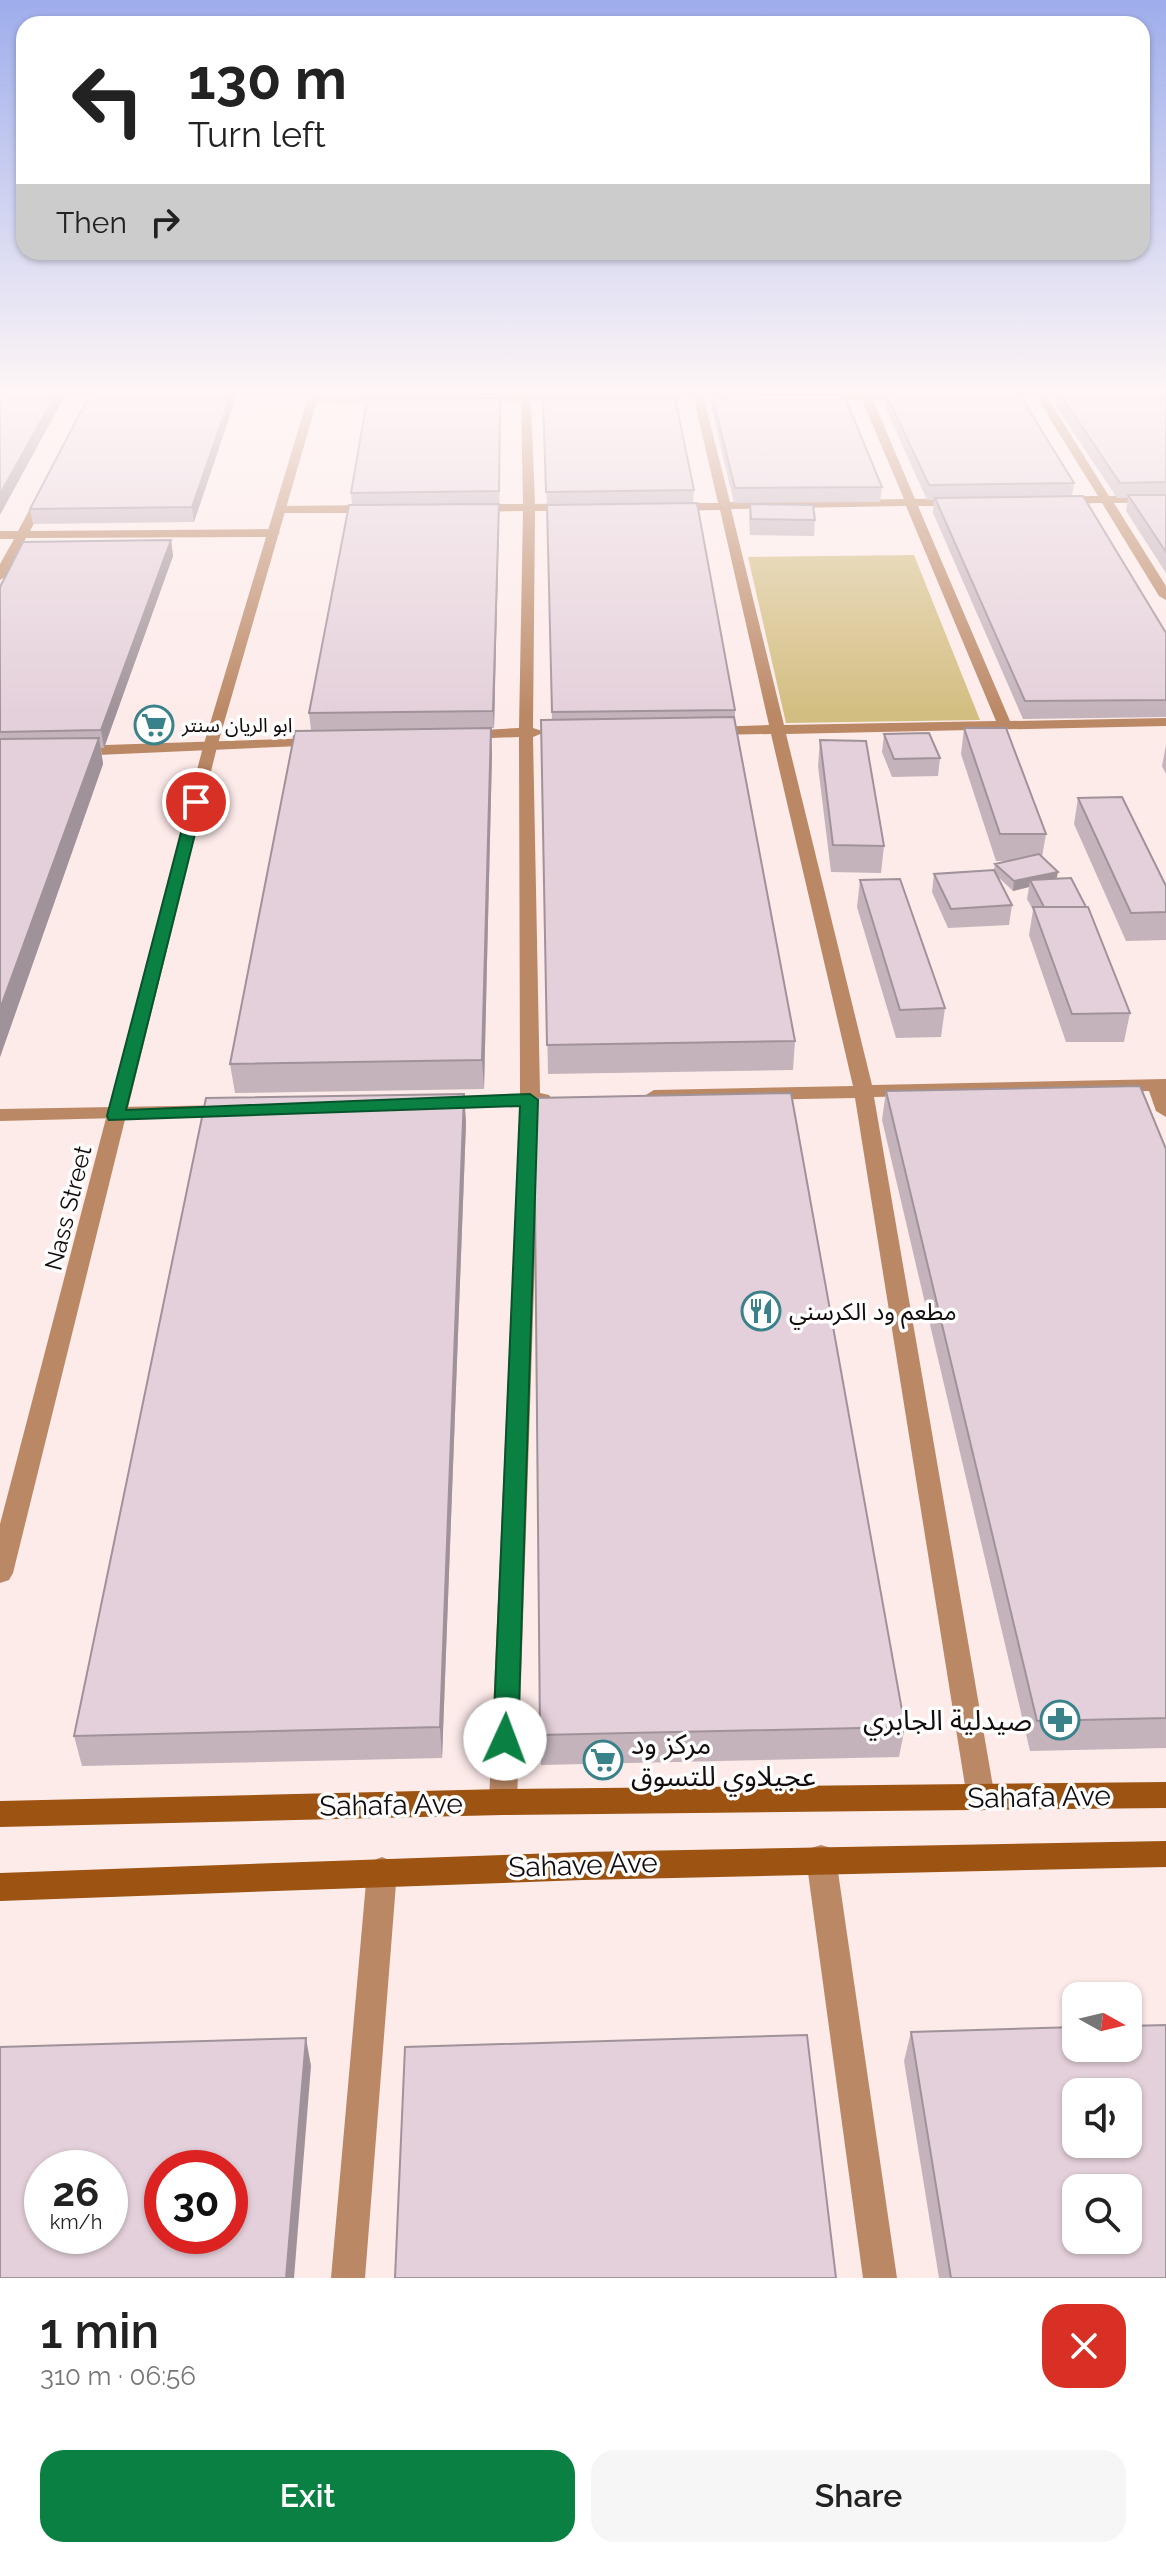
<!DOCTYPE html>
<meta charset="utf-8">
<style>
:root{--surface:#fff;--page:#f6f6f6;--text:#222;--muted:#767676;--accent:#0b8043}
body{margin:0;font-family:Raleway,"Noto Sans Arabic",sans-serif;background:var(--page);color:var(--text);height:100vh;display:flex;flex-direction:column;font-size:30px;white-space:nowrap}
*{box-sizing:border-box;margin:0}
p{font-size:26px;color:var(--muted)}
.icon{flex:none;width:44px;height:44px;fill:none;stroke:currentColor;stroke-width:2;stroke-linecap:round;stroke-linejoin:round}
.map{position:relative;height:2278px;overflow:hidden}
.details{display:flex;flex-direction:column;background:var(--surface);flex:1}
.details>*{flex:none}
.top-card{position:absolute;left:16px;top:16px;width:1134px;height:244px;border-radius:24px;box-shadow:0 2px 6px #0004;background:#fff;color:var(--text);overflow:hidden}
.needle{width:52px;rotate:98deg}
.tools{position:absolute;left:1062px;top:1982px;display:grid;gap:16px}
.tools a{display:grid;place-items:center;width:80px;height:80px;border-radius:16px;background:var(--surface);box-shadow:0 2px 6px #0004;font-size:40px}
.speed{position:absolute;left:24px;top:2150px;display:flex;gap:16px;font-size:40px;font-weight:700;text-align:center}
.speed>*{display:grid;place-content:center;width:104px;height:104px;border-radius:50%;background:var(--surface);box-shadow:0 2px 6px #0004;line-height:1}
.speed small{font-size:20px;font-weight:400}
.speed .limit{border:12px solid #d22;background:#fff;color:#111}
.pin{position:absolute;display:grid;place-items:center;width:68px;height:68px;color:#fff;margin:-34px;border:4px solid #fff;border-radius:50%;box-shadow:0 2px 8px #0007}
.me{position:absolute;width:88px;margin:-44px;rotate:2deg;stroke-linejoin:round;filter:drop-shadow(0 0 6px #0008)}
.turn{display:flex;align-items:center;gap:28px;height:168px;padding:0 40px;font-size:36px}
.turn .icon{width:104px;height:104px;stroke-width:2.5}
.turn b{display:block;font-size:56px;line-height:68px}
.then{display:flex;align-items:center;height:76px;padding:0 40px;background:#0003;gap:16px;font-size:30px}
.round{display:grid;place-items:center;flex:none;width:84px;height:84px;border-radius:24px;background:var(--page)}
.overview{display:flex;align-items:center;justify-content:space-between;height:136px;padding:0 40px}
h1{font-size:48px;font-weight:600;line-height:60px}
.button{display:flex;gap:16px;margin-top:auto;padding:16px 40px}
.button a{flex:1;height:92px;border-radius:24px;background:var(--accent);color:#fff;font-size:32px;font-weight:600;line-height:92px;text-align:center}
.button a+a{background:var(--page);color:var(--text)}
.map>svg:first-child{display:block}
.green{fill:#d3be81}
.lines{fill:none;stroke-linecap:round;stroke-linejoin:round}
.minor{fill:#bb8865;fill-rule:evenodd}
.tertiary{fill:#bb8865;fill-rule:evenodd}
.secondary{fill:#9d5412;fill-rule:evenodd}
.wall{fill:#c4b3bb}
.shaded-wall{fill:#a09299}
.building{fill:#e4d0da;stroke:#a09299;stroke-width:2;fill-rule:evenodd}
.route{fill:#0b8043;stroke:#07532c;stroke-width:2}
.labels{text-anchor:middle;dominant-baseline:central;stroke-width:7;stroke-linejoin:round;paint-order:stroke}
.far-poi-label{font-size:20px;fill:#130c0c;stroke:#fdfdfd;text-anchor:start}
.street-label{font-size:24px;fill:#130c0c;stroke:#fdfdfd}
.poi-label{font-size:24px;fill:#130c0c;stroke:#fdfdfd;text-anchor:start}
.near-poi-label{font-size:28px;fill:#130c0c;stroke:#fdfdfd;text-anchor:end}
.near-street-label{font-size:28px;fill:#130c0c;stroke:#fdfdfd}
</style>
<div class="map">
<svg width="1166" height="2278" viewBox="0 0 1166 2278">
<rect width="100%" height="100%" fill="#fdebea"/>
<path class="green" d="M914 555 980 720 786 723 748 557Z"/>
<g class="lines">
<path class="minor" d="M521 394H715V398L704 399 730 502 904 499 862 400H819L814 397 818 394H911L907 399 873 400 915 499 958 498 964 502 958 506H918L1010 721 1166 718V726L786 734 872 1085 1166 1079V1117L1156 1111 1149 1091 874 1097 995 1798 991 1807 981 1811 971 1807 967 1798 855 1098 654 1102 644 1096 654 1090 853 1086 771 734 710 735 703 731 710 727 769 725 720 510 670 511 664 507 670 503H718L694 399 531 401 535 504 574 503 580 507 574 511H535L533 728 545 732 533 737 540 1093 549 1095 552 1099 549 1103 540 1105 517 1802 513 1811 503 1815 493 1811 489 1802 520 1106 438 1109 428 1103 438 1097 520 1094 519 737 466 739 459 735 466 731 519 728 523 511 474 512 468 508 474 504H523L521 402H475L470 399 475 396ZM906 506 996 721 784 725 731 509Z
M1076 394 1071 397H1047L1109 496 1166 494V502L1114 503 1166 586V600L1159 596 1102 503 1058 504 1052 500 1058 496H1098L1037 398H995L990 395Z
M312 397H391L396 400 391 403 308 402 307 400Z
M44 490 50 494 30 531 274 529 280 533 274 537 26 538 6 576 0 580V564L14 539H0V531H18L38 494Z
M281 506 374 505 380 509 374 513H277L275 510Z
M318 738 323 739V745L75 756 67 751 75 746Z
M230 1105 240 1111 237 1115 0 1121V1109Z
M821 1845 831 1848 836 1858 897 2278H863L806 1858 811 1848Z
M382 1857 392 1861 397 1871 365 2278H331L367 1871 372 1861Z"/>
<path class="tertiary" d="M309 394H319L217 747 13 1573 9 1580 0 1583V1524L203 747Z"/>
<path class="secondary" d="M1166 1782V1808L503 1815 0 1827V1801L503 1789Z
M1166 1841V1867L583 1880 0 1901V1873L583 1852Z"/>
</g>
<path class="wall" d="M237 394 194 522 33 524 30 509Z
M362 394H500V397L362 398Z
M531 394H668V396L531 397Z
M704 394H842L882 487 880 502 734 503 712 410V398H705Z
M879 394H1019L1074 483 1072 496 1166 633V717L1023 719 933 513 934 500H927L885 407 886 397H880Z
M1043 394H1166V573L1126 511 1128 498H1117L1056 406 1058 395Z
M543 399 694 490 693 503 735 710V719L795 1041 793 1070 548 1074 541 720H552L547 507Z
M501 412 499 519 494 728 311 730 309 713 352 505 351 493Z
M750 504 815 520 814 536 750 535 749 520Z
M171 540 173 556 104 748H101L103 764 0 1057V587Z
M964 728 1046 834 1042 857 1058 872 1056 879 1130 1013 1124 1042H1066L1029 935 1033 910 1027 899 1029 887 1013 891 997 876 1012 905 1009 925 948 928 932 892 934 874 994 870 995 864 1009 861H996L961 754Z
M884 734 940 758 938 776 892 777 882 752Z
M820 740 884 846 881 873 831 872 818 766Z
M1166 745V774L1162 766Z
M492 754 484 1089 235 1093 230 1064Z
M1078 798 1166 886V940L1126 941 1074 824Z
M860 880 945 1008 941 1037 896 1038 857 907Z
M886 1091 1166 1149V1748L1030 1751 882 1120Z
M464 1094 466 1123 442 1758 82 1766 74 1736Z
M905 1727 899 1757 541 1765 540 1735Z
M911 2032 1166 2278H939L904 2061Z"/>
<path class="shaded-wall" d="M56 394H66L0 515V494Z
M231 394H237L194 522 192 507Z
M499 504V519L494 728 493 711Z
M171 540 173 556 104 748 101 730Z
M491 728 492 754 484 1089 482 1060Z
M99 738 103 764 0 1057V1009Z
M1058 872 1056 881 1030 880 1029 887 1013 891 1014 881Z
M464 1094 466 1123 442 1758 440 1727Z
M306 2038 311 2066 294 2278H286Z"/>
<path class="building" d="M0 394H56L0 494Z
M90 394H231L192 507 30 509Z
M886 394H1019L1074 483 929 485Z
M1060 394H1166V482L1120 483Z
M844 395 882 487 735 488 712 396Z
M500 398 499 491 351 493 367 400Z
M675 398 694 490 546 492 543 399Z
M1128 495H1166V552Z
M1083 496 1166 633V700L1025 701 935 498Z
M697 503 735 710 552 712 547 505Z
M499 504 493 711 309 713 349 505Z
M750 504 813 505 815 520 751 519Z
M171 540 101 730 0 732V587L23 542Z
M734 717 795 1041 547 1045 541 720Z
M491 728 482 1060 230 1064 295 731Z
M964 728H1006L1046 834H1000Z
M929 733 940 758 894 759 884 734Z
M99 738 0 1009V739Z
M820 740 866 741 884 846 833 845Z
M1122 797 1166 886V912L1131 913 1078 798Z
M1039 854 1058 872 1014 881 995 864Z
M994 870 1012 905 951 909 934 874Z
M1071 878 1086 907H1044L1030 880Z
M900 879 945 1008 900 1010 860 880Z
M1033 907H1088L1130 1013 1072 1014Z
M1140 1086 1166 1149V1718L1037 1721 886 1091Z
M791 1093 905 1727 540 1735 534 1098Z
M464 1094 440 1727 74 1736 206 1098Z
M1166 2025V2278H951L911 2032 1076 2027V2048H1128V2026ZM1076 2092H1128V2144H1076ZM1076 2188H1128V2240H1076Z
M807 2035 836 2278H395L405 2047Z
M306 2038 286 2278H0V2047ZM42 2168H110V2236H42ZM162 2168H230V2236H162Z"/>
<linearGradient id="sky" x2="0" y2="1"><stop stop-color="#9eadeb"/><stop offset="0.55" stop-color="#fef6f6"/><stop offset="1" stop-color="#fef6f6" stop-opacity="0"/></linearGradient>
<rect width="1166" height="713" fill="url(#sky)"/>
<path class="route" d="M196 798 203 802 126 1110 530 1094 538 1100 518 1739 514 1746 505 1750 496 1746 493 1739 520 1106 109 1120 107 1116 189 802Z"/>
<defs>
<g id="supermarket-ring" transform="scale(2)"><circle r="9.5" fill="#fdfdfd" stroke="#3a828a" stroke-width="1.5"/><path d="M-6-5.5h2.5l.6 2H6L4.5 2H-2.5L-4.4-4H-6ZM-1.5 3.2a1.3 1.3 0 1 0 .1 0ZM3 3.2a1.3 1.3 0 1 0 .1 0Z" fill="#3a828a"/></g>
<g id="restaurant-ring" transform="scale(2)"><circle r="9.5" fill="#fdfdfd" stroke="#3a828a" stroke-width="1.5"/><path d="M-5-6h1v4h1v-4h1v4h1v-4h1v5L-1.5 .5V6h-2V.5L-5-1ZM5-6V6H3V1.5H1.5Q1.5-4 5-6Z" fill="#3a828a"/></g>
<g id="pharmacy-ring" transform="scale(2)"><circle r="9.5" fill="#fdfdfd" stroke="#3a828a" stroke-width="1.5"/><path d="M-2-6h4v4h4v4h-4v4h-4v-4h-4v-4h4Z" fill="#3a828a"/></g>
</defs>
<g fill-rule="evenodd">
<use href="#supermarket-ring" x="154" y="725"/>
<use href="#restaurant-ring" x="761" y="1311"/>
<use href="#pharmacy-ring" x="1060" y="1720"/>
<use href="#supermarket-ring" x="603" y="1760"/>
</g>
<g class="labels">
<g class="far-poi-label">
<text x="182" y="725">ابو الريان سنتر</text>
</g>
<g class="street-label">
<text transform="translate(68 1208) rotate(-76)">Nass Street</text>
</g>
<g class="poi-label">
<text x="789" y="1311">مطعم ود الكرسني</text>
</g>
<g class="near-poi-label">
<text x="1032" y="1720">صيدلية الجابري</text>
<text x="631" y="1744" text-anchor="start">مركز ود<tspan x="631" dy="32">عجيلاوي للتسوق</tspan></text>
</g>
<g class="near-street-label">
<text transform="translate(1039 1797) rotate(-1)">Sahafa Ave</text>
<text transform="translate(391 1805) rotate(-1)">Sahafa Ave</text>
<text transform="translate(583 1865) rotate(-2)">Sahave Ave</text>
</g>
</g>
</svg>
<div class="tools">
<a><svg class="needle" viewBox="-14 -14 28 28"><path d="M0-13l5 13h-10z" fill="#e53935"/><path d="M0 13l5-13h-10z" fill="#767676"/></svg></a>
<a><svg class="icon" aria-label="sound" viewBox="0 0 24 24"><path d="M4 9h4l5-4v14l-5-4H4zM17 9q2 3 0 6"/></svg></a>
<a><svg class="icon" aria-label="search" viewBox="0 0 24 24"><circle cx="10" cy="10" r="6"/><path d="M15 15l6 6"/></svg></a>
</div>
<div class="speed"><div>26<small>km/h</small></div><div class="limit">30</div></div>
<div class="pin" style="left:196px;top:802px;background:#d93025"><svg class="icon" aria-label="arrive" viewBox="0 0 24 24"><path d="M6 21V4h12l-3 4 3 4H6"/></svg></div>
<svg class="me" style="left:505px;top:1739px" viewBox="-20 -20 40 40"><circle r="19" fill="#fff"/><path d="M0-13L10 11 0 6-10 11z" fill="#0b8043"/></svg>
<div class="top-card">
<div class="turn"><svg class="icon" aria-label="left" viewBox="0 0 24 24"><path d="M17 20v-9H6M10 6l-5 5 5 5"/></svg><div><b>130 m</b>Turn left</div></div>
<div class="then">Then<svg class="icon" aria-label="right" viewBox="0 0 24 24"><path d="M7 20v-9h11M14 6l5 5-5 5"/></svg></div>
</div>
</div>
<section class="details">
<div class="overview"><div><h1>1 min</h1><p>310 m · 06:56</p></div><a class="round" style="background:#d93025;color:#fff"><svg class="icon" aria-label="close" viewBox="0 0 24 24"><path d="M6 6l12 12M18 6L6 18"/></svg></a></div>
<div class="button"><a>Exit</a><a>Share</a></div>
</section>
